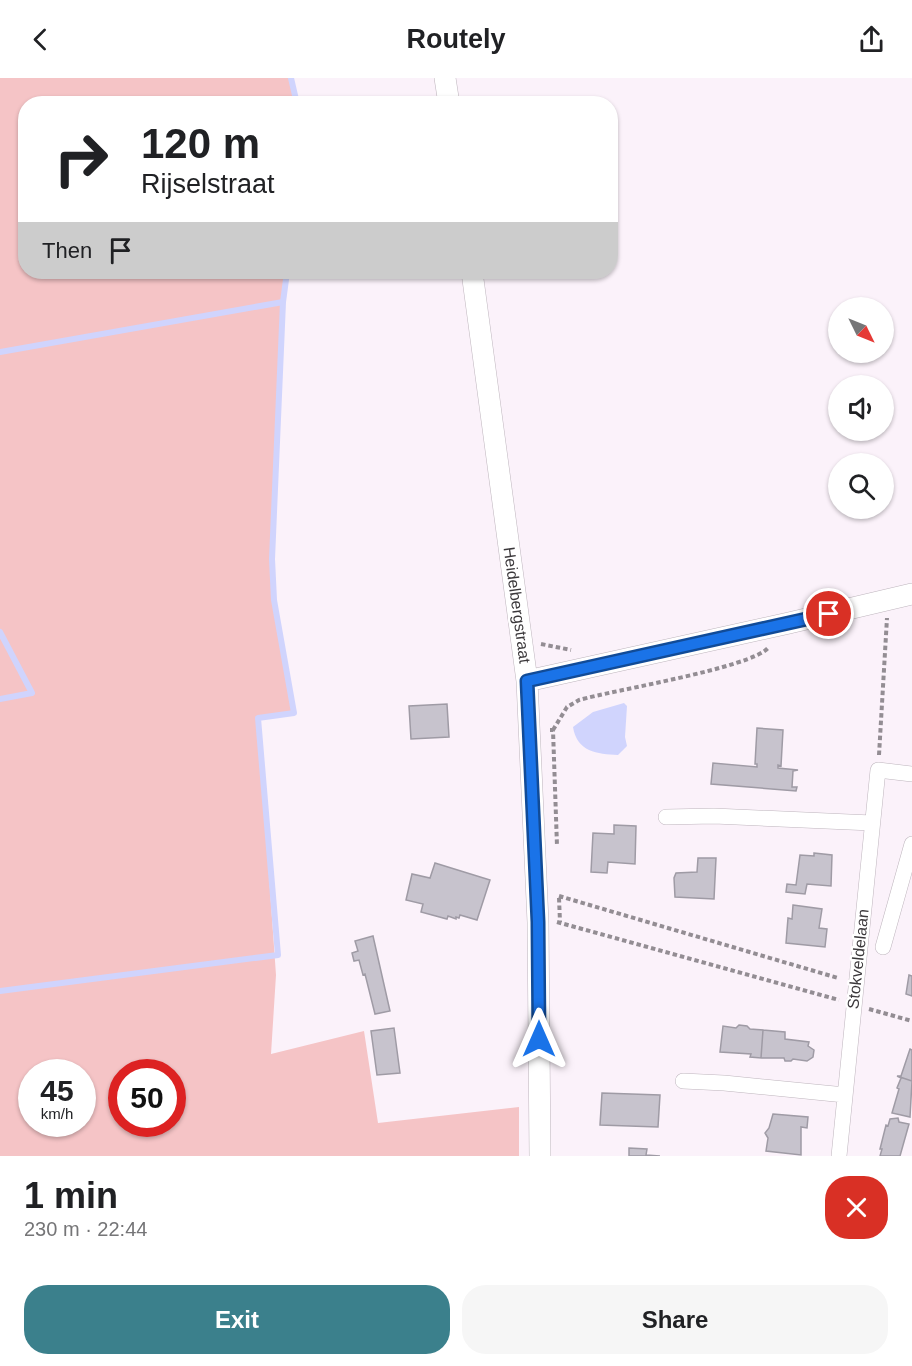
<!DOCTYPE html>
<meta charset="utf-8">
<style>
:root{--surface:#fff;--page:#f6f6f6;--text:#202124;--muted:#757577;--accent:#3b808c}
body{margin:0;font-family:Arial,sans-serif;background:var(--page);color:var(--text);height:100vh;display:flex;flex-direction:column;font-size:22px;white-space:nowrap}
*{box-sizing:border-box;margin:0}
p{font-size:20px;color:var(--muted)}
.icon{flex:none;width:33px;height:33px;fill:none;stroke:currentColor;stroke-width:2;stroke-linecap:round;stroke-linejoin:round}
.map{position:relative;height:1078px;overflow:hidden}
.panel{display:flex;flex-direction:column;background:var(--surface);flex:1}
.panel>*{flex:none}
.hud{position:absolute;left:18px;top:18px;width:600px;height:183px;border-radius:24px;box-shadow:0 2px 4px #0004;background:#fff;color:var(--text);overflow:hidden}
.needle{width:39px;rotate:133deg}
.tools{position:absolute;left:828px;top:219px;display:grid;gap:12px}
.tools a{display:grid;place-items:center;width:66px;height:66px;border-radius:50%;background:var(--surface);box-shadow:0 2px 4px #0004;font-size:30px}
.speed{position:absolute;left:18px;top:981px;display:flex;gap:12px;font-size:30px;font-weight:700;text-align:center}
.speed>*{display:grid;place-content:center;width:78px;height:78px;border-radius:50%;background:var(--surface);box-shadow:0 2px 4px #0004;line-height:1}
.speed small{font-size:15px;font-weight:400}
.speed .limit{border:9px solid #d22;background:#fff;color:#111}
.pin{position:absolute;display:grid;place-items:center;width:51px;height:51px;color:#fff;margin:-26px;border:3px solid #fff;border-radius:50%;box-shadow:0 2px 6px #0007}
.me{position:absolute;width:66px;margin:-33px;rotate:0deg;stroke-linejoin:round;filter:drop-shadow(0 0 4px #0008)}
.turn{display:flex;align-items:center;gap:21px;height:126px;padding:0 24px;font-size:27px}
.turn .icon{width:78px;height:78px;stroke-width:2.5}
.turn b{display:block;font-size:42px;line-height:51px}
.then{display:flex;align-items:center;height:57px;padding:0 24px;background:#0003;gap:12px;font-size:22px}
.round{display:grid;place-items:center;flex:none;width:63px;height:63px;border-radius:24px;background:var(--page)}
.summary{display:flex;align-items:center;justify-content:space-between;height:102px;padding:0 24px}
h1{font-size:36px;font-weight:600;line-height:45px}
.action{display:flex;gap:12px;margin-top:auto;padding:12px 24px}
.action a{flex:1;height:69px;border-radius:24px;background:var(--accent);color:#fff;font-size:24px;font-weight:600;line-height:69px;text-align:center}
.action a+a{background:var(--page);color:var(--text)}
header{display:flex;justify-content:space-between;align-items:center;height:78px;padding:0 24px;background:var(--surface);font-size:27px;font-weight:600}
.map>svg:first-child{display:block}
.green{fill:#f5c4c6;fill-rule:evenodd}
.water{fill:#d0d4fd}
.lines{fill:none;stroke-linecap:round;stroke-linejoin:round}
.stream{stroke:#d0d4fd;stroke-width:6}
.building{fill:#c7c3cd;stroke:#9f9ba5;stroke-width:1.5}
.street-casing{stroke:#beb5bd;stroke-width:16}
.secondary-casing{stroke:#beb5bd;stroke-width:22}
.path{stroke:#938d93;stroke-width:4;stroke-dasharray:4.5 3;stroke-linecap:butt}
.street{stroke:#fff;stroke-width:15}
.secondary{stroke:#fff;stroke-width:21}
.route-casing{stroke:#114b97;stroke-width:15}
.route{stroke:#1a73e8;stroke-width:10}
.labels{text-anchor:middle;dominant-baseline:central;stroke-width:4.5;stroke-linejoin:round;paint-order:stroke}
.street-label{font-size:16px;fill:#3b383b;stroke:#fff}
</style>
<header><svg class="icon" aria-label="back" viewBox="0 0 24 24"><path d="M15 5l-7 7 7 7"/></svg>Routely<svg class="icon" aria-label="share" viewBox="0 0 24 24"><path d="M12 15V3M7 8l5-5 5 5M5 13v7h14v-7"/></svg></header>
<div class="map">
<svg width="912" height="1078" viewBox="0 0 912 1078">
<rect width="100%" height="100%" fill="#fbf2fa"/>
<path class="green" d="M0 0H291L297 25 26 26V194H287L283 224 272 481 274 522 294 635 258 641 276 897 271 976 364 953 378 1045 519 1029V1078H0ZM32 994H82V1046H32ZM122 994H172V1046H122Z"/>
<path class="water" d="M624 625 627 628 625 659 627 668 618 677C597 676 577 674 573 649L593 634Z"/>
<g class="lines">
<path class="stream" d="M291 0 297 26
M0 274 283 224
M0 554 32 615 0 621
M0 913 278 877 258 640 294 635 274 522 272 481 283 224 287 194"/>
</g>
<path class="building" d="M447 626 449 659 411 661 409 628Z
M757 650 783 652 781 688 778 687V690L798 692 793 693 792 709H797L796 713 711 706 713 685 757 689V686H755Z
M614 747 636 748 635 786 608 784 607 795 591 794 593 755 614 756Z
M814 775 832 777 831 808 807 806 805 816 786 814 787 806 796 807 800 777 814 778Z
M698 780H716L714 821 675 819 674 800 676 795 697 794Z
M435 785 490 802 477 842 460 837 459 840 456 839V841L448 838 447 841 421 834 423 826 406 822 412 796 430 800Z
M793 827 822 831 819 850 827 851 825 869 786 865 788 840 792 841Z
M373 858 390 933 375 936 365 896 363 897 359 882 354 883 352 875 358 873 355 863Z
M909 897 912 898V918L906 916Z
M739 947 747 948 750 951 763 952 761 980 750 979 751 976 720 974 723 948 736 950Z
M394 950 400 995 377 997 371 953Z
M763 952 785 954V961L809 964 808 968 814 972 813 979 807 983 793 981 791 983H785L784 980H761Z
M910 971 912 972V1003L897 998H901Z
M897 998 912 1003 910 1039 892 1035 899 1011 897 1010 901 1000Z
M602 1015 660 1017 658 1049 600 1047Z
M773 1036 808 1039 807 1050 801 1049V1077L766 1073 768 1060 765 1055 769 1050Z
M898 1040 899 1044 909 1046 900 1078H880L882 1071H880L886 1047 888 1048 890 1041Z
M629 1070 647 1071 646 1077 660 1078H629Z"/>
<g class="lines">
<g class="street-casing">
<path id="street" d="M666 739 714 738 872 745
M883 869 912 766
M683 1003 724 1005 845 1017
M839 1078 878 692 912 696"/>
</g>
<g class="secondary-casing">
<path id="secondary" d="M445 0 449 26
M472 194 527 603 538 844 540 1078
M527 603 789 545 912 516"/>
</g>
<path class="path" d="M541 566 571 572
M550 652H553L557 768
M553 652 567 629 579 622C614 612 750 590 768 570
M879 677 887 540
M559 818 838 900
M559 820 560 844
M557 844 839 922
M869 931 912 943"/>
<use href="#street" class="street"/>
<use href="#secondary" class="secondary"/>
</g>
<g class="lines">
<g class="route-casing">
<path id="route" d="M539 961 538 844 527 603 829 536"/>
</g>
<use href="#route" class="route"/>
</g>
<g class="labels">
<g class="street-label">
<text transform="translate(517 527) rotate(82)">Heidelbergstraat</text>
<text transform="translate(858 881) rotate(-84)">Stokveldelaan</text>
</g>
</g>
</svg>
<div class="tools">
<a><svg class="needle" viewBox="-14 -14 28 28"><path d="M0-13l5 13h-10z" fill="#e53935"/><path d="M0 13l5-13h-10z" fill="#757577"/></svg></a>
<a><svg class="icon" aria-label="sound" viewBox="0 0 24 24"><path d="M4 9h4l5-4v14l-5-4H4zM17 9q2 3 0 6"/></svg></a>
<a><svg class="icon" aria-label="search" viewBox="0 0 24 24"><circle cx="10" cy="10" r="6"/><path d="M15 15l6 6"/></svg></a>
</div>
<div class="speed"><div>45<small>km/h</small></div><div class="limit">50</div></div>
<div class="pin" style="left:829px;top:536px;background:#d93025"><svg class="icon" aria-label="arrive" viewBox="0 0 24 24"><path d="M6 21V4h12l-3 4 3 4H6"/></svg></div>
<svg class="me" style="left:539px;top:961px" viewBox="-20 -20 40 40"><path d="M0-17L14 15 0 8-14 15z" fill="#1a73e8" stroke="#fff" stroke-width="4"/></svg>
<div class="hud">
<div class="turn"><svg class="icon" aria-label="right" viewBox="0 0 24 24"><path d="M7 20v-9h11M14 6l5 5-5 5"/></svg><div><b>120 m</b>Rijselstraat</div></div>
<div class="then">Then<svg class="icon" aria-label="arrive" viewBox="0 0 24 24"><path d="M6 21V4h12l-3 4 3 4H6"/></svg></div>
</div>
</div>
<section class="panel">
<div class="summary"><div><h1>1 min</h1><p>230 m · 22:44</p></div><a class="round" style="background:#d93025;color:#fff"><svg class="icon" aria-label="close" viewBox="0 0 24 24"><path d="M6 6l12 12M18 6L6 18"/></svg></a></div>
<div class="action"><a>Exit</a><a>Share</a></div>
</section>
